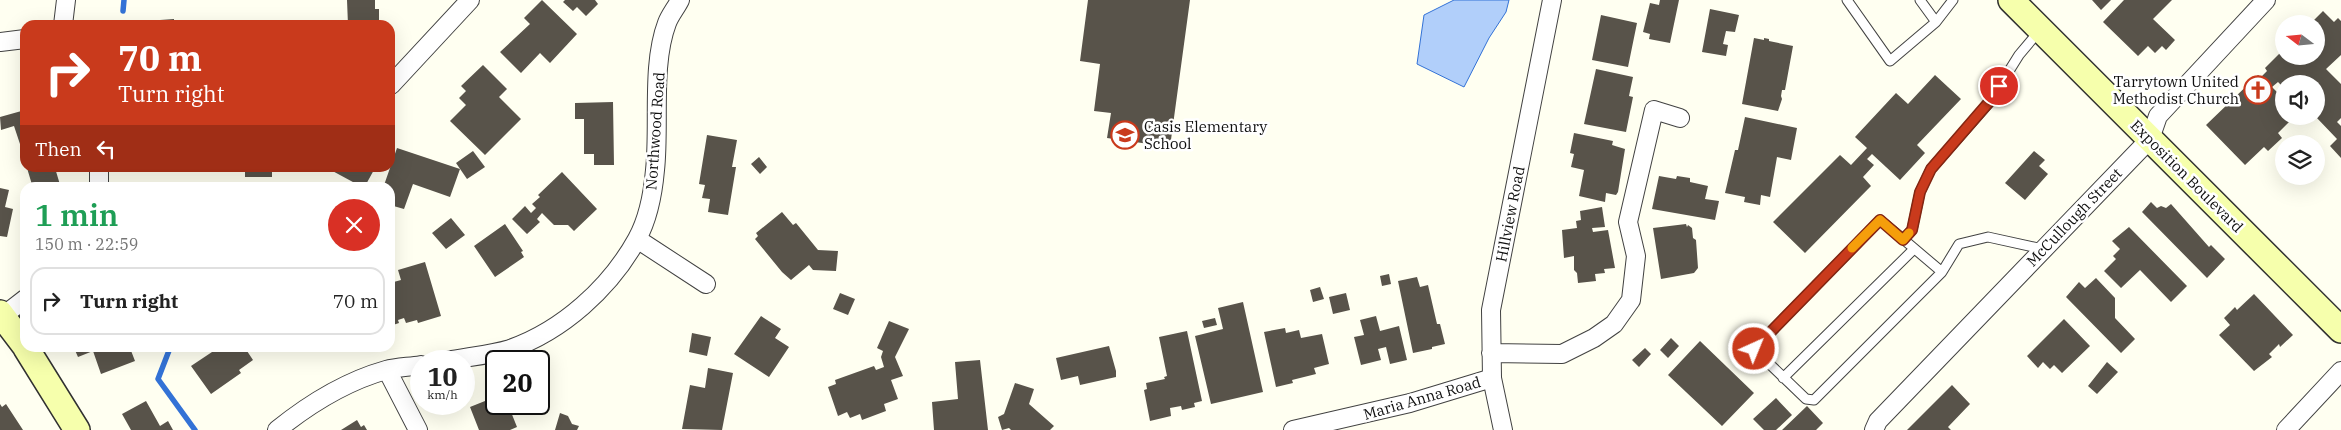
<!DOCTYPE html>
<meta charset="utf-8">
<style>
:root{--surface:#fff;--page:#f2f2f2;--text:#222;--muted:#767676;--line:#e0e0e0}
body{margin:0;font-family:"IBM Plex Serif",serif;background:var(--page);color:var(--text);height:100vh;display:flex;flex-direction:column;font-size:19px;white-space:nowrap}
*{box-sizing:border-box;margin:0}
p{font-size:16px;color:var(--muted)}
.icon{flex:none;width:28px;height:28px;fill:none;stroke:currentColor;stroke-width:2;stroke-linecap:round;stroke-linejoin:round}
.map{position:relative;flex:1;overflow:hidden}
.details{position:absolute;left:20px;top:182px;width:375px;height:170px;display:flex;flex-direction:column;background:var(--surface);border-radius:15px;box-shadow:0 5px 20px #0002}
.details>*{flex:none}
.guide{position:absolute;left:20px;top:20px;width:375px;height:152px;border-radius:15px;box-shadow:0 5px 20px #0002;background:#c93a1c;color:#fff;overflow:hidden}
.needle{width:32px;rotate:286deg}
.buttons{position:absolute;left:2275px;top:15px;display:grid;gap:10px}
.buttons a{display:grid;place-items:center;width:50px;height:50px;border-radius:50%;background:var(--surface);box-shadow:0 5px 20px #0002;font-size:25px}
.speed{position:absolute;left:410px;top:350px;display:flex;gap:10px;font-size:25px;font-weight:700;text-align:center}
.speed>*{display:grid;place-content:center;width:65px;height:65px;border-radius:50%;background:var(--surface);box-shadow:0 5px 20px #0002;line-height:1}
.speed small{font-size:12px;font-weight:400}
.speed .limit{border:2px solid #111;border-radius:8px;background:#fff;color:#111}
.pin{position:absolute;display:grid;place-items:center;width:42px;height:42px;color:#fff;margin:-21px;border:2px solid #fff;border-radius:50%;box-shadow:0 1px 5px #0007}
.me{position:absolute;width:55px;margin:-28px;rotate:44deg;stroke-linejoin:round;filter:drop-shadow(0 0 4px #0008)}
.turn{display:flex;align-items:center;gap:18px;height:105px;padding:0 15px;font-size:22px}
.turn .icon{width:65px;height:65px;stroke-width:2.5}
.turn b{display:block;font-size:35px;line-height:42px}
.then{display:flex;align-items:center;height:48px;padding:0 15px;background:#0003;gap:10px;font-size:19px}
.round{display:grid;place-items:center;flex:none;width:52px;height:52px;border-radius:26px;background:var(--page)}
.head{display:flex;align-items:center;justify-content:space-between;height:85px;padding:0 15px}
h1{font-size:30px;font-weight:600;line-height:38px;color:#1e9e55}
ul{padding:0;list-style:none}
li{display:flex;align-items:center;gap:15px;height:68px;margin:0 10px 8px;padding:0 5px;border:2px solid var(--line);border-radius:15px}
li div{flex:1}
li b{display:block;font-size:19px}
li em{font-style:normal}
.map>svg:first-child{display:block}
.water{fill:#b1cffa;stroke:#3372d6}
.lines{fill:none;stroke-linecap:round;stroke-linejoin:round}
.stream{stroke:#3372d6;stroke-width:5.5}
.building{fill:#58534a}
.lane-casing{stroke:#424242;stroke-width:11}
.street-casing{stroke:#424242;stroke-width:20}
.secondary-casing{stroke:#313131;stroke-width:28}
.lane{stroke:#fff;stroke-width:9}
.street{stroke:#fff;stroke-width:18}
.secondary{stroke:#f6ffac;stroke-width:25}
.route-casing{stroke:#832612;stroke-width:12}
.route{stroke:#c93a1c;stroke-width:9}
.slow{stroke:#f59e0b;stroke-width:9}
.labels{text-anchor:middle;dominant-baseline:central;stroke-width:5;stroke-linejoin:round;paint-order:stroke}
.poi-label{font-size:15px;fill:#0f0f0f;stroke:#fff;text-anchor:end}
.street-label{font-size:15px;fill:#0f0f0f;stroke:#fff}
</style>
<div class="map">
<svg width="2341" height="430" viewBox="0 0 2341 430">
<rect width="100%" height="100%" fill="#fffff1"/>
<path class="water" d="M1454 0H1509L1506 12 1489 38 1464 87 1417 64 1424 15Z"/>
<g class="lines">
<path class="stream" d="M123 11 124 0
M170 348 158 379 195 430"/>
</g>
<path class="building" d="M347 0H375V9H379V25H348Z
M542 0 577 34 550 63 540 53 521 73 500 52 530 24 524 18Z
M565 0H595L598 4 586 16 577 7 573 11 563 2Z
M1088 0H1190L1170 147 1107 138 1111 113 1094 111 1100 64 1080 61Z
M1660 0H1679L1670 43 1649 39 1650 34 1643 32 1650 3 1659 5Z
M2092 0H2111L2101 10Z
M2124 0H2172L2153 19 2175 40 2166 50 2162 46 2155 53 2148 46 2138 56 2103 22Z
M1710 9 1739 15 1735 32 1726 31 1723 44 1728 45 1726 56 1702 52Z
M2323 11 2334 22 2338 18 2341 21V55L2326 69 2341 84V118L2337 122 2341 126V158L2330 146 2337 139 2316 117V84L2283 83 2281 85 2278 82 2272 87 2281 96 2284 95V116H2295L2278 133 2282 138 2268 151 2264 147 2245 165 2206 125 2258 75 2261 77 2267 71 2265 68 2284 49V56H2316V24H2310Z
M1601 15 1637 23 1628 67 1592 60Z
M174 19V25H132V22Z
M1754 38 1764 40V38L1769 39V41L1793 46 1785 90H1782L1781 96 1782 99 1778 111 1742 104Z
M483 65 507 89 499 97 521 119 485 155 450 121 466 105 459 98 466 91 461 86Z
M1596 69 1633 77 1629 96 1633 97 1626 132 1584 124Z
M1935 75 1961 99 1917 145 1925 153 1900 180 1872 154 1867 159 1874 165 1863 177 1871 186 1805 253 1773 222 1840 155 1851 165 1867 148 1855 137 1896 93 1908 104Z
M613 102 614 165H594V154H584V119H575V103Z
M25 110V159L14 126 1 130 0 117Z
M1745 117 1797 128 1791 160 1777 157 1770 197 1761 195 1760 205 1744 202 1745 197 1725 193 1735 150H1738Z
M1574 133 1613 141 1612 145 1625 149 1618 192 1616 195 1606 193 1605 202 1579 196 1584 170 1571 167 1574 154 1570 153Z
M707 135 737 140 732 167H736L728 215 708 212 710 199 702 198 705 185 699 184Z
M397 148 460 169 450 197 413 184 404 209 390 205V188H383Z
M473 151 485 167 467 179 456 163Z
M2034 151 2045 160 2039 166 2048 174 2025 200 2005 183Z
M759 157 767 167 760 174 751 164Z
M27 168H55L61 188H33Z
M245 168H272V177H245Z
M327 168H375L364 188Z
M562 172 597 209 574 231 568 225H554L542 213 537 219 540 222 527 234 512 219 525 206 531 213 536 208 532 204 540 197 538 195Z
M1659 176 1676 179 1677 176 1690 178V182L1708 186 1705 199 1719 201 1715 220 1652 209Z
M0 188 9 190 5 207 13 209 7 237 0 236Z
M2151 202 2157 208 2161 206 2166 208 2171 204 2209 247 2211 245 2225 259 2207 278 2142 212Z
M1602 207 1605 227 1592 228 1593 232 1608 230 1615 268 1604 269 1605 273 1595 274 1596 281 1578 283 1577 273 1574 270V256L1564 258 1562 230 1577 228 1576 221 1581 220 1580 211Z
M782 212 793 225 796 223 818 250 838 251 836 271 813 270 809 265 791 280 782 272 755 239 758 236 756 233Z
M451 218 465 235 446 249 432 233Z
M505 224 523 251 521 252 524 257 495 277 474 246Z
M1686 224 1687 227 1688 225 1692 228 1693 238 1696 240 1698 268 1694 273 1661 279 1653 228Z
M2129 227 2187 286 2171 302 2140 270 2121 288 2104 271 2116 259 2113 256 2120 249 2112 241Z
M425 262 441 316 418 323 417 320 406 323 404 318 398 320 399 323 390 326V283L401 280 398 270Z
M1389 274 1391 284 1382 286 1380 276Z
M1417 277 1420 287 1428 285 1437 324H1440L1445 344 1432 347V349L1413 353 1398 281Z
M2096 278 2115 298V318L2135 339 2121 353 2066 297 2079 282 2085 288Z
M1320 287 1324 299 1313 302 1310 290Z
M840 293 855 299 848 315 833 309Z
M1346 293 1350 310 1333 314 1329 297Z
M2254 294 2293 335 2280 347 2279 344 2269 354 2272 357 2254 371 2219 335 2230 325 2224 318 2235 307 2237 310Z
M1243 302 1263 392 1211 404 1195 336 1223 329 1218 308Z
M761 316 781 329 775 338 789 347 769 377 734 354Z
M1376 316 1380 331 1399 326 1407 360 1390 364 1386 347 1378 349 1381 360 1361 365 1354 337 1364 335 1360 320Z
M1215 318 1217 325 1204 328 1202 321Z
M2064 319 2090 346 2062 373 2054 365 2050 369 2043 362 2038 368 2027 356Z
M889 321 909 329 895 357 903 376 891 380 898 399 884 404 886 411 862 420 860 414 850 418 847 412 838 416 828 387 836 384 835 380 874 366 876 370 884 367 881 357 883 351 877 348Z
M1285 328 1286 333 1299 330 1301 338 1322 334 1329 364 1314 368 1316 374 1292 380 1293 383 1276 387 1264 332Z
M1187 331 1202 401 1194 403 1195 407 1182 410 1181 406 1170 408 1171 416 1150 421 1144 390 1147 389 1146 383 1165 379 1164 377 1167 376 1159 337Z
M692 333 711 337 707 356 689 352Z
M1671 338 1679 346 1668 358 1660 350Z
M1700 341 1754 393 1722 426 1668 375Z
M1109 346 1116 371V377L1080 385 1078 376 1061 380 1056 358Z
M74 348H130L135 361 101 374 93 351 78 357Z
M218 348H245L253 360 239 370 241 373 211 394 191 366Z
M1645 348 1651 354 1639 367 1632 360Z
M980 360 988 430H934L932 402 958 399 955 362Z
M2107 362 2118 372 2097 394 2088 386Z
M708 368 733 373 722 430 682 429 690 385 705 388Z
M1015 383 1034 389 1029 404 1054 426 1050 430H1011L1009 428 1002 430 998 417 1004 414Z
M1952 385 1970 404 1948 427 1951 430H1907Z
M495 397 496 404 499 408 503 407 505 414 511 412 517 427 510 430H479L470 407Z
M1776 398 1792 415 1776 430H1764L1753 419Z
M146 401 160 426 168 421 173 430H131L122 414Z
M0 404 2 407 6 404 23 430H0Z
M529 406H540V414L530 415Z
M1807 406 1823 423 1816 430H1782Z
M560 413 568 416 572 424 579 426 577 430H555Z
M357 420 361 427 364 425 367 430H341Z"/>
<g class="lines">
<g class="lane-casing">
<path id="lane" d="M1847 0 1890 61 1936 22 1953 0
M1920 0 1936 22
M2040 30 2019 55 1989 103 1931 169 1920 192 1912 230 1903 239 1942 272 1959 244 1988 237 2043 249
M1903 239 1880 220 1754 349 1806 399 1814 400 1942 272
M1783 378 1914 249"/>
</g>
<g class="street-casing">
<path id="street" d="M63 25 66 0
M0 42 25 39
M391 85 470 0
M99 188V168
M637 239 706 284
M3 316 25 299
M1491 353 1562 354 1594 338 1614 324 1631 300 1636 256 1628 222 1654 110 1680 118
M447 361C467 357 490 355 510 349 562 331 610 288 637 239 648 219 653 193 655 170 660 125 651 65 667 23 670 15 676 8 680 0
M387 370 418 430
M277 430C308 405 347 381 386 370 397 367 410 367 421 365
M1293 430 1410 403 1492 378
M1503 430 1492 378 1491 310 1552 0
M1874 430 1878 421 2150 139 2158 116 2266 0
M2286 430 2341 371"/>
</g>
<g class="secondary-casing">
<path id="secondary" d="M2011 0 2341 330
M0 313 25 346
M26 348 77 430"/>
</g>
<use href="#lane" class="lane"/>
<use href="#street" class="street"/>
<use href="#secondary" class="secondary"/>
</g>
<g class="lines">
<g class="route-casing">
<path id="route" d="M1754 349 1880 220 1903 240 1912 230 1920 192 1931 169 1989 102 1999 86"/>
</g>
<use href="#route" class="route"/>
<path class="slow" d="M1852 248 1880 220 1903 240 1909 233"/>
</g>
<defs>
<g id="church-ring" transform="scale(1.4375)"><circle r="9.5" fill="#fff" stroke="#c93a1c" stroke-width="1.5"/><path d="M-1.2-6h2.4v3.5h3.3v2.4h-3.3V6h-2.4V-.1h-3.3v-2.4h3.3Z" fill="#c93a1c"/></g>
<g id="school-ring" transform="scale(1.4375)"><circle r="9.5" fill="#fff" stroke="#c93a1c" stroke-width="1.5"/><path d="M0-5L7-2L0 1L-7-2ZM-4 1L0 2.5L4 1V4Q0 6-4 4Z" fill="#c93a1c"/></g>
</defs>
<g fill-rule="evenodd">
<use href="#church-ring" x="2258" y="90"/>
<use href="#school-ring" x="1125" y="135"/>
</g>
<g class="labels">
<g class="poi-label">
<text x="2239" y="81">Tarrytown United<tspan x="2239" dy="17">Methodist Church</tspan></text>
<text x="1144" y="126" text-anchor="start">Casis Elementary<tspan x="1144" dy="17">School</tspan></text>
</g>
<g class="street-label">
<text transform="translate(655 131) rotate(-86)">Northwood Road</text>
<text transform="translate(2187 176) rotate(45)">Exposition Boulevard</text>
<text transform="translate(1510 214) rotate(-79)">Hillview Road</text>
<text transform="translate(2074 217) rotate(-46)">McCullough Street</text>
<text transform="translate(1422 398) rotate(-16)">Maria Anna Road</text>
</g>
</g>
</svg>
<div class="buttons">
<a><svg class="needle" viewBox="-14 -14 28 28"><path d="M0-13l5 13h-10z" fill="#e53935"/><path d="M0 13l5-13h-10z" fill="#767676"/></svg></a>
<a><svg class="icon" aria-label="sound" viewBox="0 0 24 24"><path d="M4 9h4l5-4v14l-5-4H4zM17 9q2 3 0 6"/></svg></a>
<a><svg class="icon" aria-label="layers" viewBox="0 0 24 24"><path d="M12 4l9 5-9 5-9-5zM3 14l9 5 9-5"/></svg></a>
</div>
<div class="speed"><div>10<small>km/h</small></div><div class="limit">20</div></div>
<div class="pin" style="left:1999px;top:86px;background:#d93025"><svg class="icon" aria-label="arrive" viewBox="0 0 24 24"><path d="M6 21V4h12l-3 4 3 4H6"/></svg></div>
<svg class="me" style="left:1754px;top:349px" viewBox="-20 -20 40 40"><circle r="17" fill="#c93a1c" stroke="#fff" stroke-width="3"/><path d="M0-11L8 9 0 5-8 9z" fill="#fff"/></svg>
<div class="guide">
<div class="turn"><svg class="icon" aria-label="right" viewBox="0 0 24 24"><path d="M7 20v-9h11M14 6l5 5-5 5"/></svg><div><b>70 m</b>Turn right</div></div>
<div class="then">Then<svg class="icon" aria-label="left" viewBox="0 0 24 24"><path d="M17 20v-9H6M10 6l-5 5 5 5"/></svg></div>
</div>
<section class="details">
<div class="head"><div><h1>1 min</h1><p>150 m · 22:59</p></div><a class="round" style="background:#d93025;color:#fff"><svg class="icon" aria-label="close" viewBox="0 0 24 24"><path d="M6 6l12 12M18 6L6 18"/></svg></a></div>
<ul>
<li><svg class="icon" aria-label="right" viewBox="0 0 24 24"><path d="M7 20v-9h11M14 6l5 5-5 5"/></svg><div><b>Turn right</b></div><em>70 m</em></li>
</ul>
</section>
</div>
